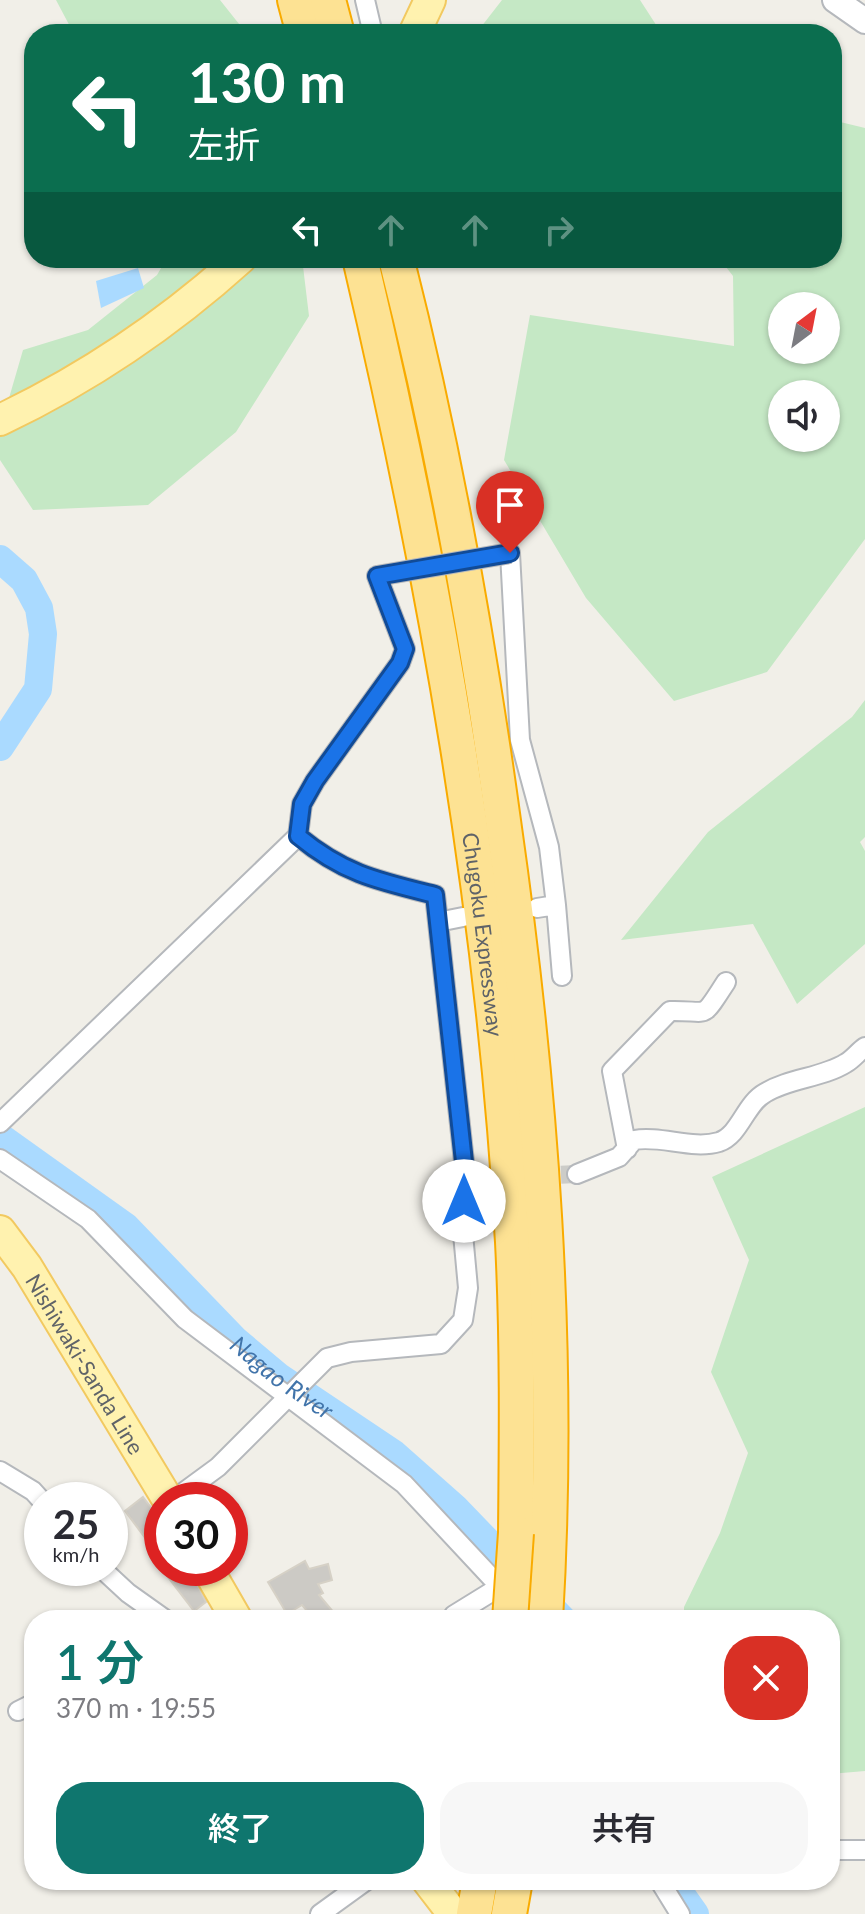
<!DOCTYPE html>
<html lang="ja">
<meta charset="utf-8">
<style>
:root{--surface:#fff;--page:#f7f7f7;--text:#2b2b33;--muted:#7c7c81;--accent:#0f766e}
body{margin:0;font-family:Lato,"Noto Sans JP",sans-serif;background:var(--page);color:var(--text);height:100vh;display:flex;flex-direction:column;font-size:30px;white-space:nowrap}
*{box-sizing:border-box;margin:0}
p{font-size:26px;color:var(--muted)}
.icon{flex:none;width:44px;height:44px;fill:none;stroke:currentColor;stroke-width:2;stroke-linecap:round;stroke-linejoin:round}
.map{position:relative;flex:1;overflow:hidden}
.sheet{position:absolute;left:24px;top:1610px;width:816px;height:280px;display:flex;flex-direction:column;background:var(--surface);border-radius:32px;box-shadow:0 2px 6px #0004}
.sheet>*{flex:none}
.guide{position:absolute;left:24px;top:24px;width:818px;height:244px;border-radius:32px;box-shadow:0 2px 6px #0004;background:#0b6e4f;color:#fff;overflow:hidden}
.needle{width:52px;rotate:32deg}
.buttons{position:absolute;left:768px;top:292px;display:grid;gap:16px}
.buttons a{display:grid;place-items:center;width:72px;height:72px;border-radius:50%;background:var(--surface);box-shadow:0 2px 6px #0004;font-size:40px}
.speed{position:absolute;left:24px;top:1482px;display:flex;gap:16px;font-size:40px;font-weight:700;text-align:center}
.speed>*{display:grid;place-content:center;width:104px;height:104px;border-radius:50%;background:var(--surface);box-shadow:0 2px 6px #0004;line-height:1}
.speed small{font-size:20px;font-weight:400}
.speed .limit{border:12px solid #d22;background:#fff;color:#111}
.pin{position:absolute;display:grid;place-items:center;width:68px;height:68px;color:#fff;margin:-82px -34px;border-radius:50% 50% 50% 0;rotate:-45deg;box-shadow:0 0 8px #0007}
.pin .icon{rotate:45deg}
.me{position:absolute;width:88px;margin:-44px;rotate:0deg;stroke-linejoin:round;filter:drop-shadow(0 0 6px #0008)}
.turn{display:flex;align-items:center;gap:28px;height:168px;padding:0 32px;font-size:36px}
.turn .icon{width:104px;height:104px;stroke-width:2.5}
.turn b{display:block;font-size:56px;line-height:68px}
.lanes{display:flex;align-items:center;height:76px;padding:0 32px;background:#0003;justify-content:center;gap:40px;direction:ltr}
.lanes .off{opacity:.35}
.round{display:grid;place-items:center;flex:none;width:84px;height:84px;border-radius:32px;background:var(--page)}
.summary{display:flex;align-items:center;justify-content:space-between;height:136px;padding:0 32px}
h1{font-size:48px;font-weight:600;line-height:60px;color:var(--accent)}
.action{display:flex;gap:16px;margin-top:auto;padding:16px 32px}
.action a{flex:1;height:92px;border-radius:32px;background:var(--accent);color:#fff;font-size:32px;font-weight:600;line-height:92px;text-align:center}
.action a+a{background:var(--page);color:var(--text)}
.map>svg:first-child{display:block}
.green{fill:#c5e8c5;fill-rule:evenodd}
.water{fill:#aadaff}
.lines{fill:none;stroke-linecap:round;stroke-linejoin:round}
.river{stroke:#aadaff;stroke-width:28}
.building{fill:#cccac5;stroke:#d6d1c6;stroke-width:2}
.minor-tunnel{stroke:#ccccc8;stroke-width:18;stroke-dasharray:18 9;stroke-linecap:butt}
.minor-casing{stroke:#b5b8bc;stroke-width:22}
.tertiary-casing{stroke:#b5b8bc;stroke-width:28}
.primary-casing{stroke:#f2c960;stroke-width:34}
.motorway-casing{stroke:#f9ab00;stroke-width:38}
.minor{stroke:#fff;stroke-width:18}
.tertiary{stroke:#fff;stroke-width:24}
.primary{stroke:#fff2af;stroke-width:30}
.motorway{stroke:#fde293;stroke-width:34}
.minor-bridge-casing{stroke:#b5b8bc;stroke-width:22;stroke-linecap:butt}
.motorway-bridge-casing{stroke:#f9ab00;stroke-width:38;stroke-linecap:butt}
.minor-bridge{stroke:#fff;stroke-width:18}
.motorway-bridge{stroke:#fde293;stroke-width:34}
.route-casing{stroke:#114b97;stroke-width:20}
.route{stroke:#1a73e8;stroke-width:14}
.labels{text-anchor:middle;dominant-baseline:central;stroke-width:6;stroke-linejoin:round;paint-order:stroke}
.street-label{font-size:22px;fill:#5f6368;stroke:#fff}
.water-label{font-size:24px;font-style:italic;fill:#4174aa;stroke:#fff}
</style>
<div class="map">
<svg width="865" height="1914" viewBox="0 0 865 1914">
<rect width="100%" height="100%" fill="#f1efe8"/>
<path class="green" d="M56 0H220L247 34H74Z
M502 0H640L662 34H493L481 27Z
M832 120 865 128V539L767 672 674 701 586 598 504 460 530 315 734 346 733 276 719 258H832ZM782 306H826V350H782ZM782 394H826V438H782Z
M167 258H302L309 316 236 432 148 505 33 510 0 460V429L23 350 88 330 157 275Z
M865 700V837L860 842 865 851V944L797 1004 753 924 621 940 708 832 852 717Z
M865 1107V1771L830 1774V1620H684V1607L720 1533 748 1453 711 1372 749 1260 712 1177Z"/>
<path class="water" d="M138 268 144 288 101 308 96 281Z"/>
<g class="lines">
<g class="river">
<path d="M0 559 24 580 39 608 43 634 38 689 0 747"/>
<path id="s1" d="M0 1137 126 1227 235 1340 279 1377 394 1454 455 1508 563 1620"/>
<path d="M671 1880 695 1914"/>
</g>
</g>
<path class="building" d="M143 1497 162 1522V1527L146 1539 125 1511Z
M305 1561 309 1569 328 1564 332 1580 318 1584 323 1593 319 1595 340 1620H315L302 1605 287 1614 268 1582Z
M161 1568H189L206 1602 194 1611Z"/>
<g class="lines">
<path class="minor-tunnel" d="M534 1176 577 1174"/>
<g class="minor-casing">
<path id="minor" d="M365 0 373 34
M510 553 520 740 549 847 556 905 537 908
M556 905 562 976
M438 922 463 917
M0 1123 298 836
M627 1149 612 1071 670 1011C711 1010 700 1022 726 982
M0 1159 88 1219 185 1319 404 1484 531 1620
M577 1174 619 1157 634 1140C661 1135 692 1150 719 1142 740 1135 745 1104 765 1093 789 1078 822 1078 846 1063 853 1059 858 1052 865 1047
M466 1180 487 1178
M0 1471 33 1491 42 1501
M173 1500 218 1467 327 1358 351 1352 441 1344 463 1320 468 1288 462 1223 466 1180 435 895C378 881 344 874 298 836L302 804 315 781 400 663 405 649 377 576
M101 1568 128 1593 166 1620
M454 1620V1615L501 1586
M18 1711 34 1703
M830 1850H865
M659 1880 680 1914
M320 1914 367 1880"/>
</g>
<g class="tertiary-casing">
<path id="tertiary" d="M835 0 865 21"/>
</g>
<g class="primary-casing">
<g id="primary">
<path d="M414 34 430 0"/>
<path d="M0 420C88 378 168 324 241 258"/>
<path id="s2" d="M0 1231 27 1267 168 1500"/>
<path d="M207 1568 237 1620"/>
<path d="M427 1880 447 1906"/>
</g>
</g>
<g class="motorway-casing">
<g id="motorway">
<path d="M295 0 304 34"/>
<path d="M328 0 337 34"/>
<path id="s3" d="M360 258C436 581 494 910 513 1242 518 1339 517 1436 516 1533"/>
<path d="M396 258C443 443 477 632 503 821 541 1087 561 1352 545 1620"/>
<path d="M474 1914 480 1880"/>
<path d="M509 1914 515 1880"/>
</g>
</g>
<use href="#minor" class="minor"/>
<use href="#tertiary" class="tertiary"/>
<use href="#primary" class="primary"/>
<use href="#motorway" class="motorway"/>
<g class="minor-bridge-casing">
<path id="minor-bridge" d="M377 576 510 553"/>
</g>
<g class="motorway-bridge-casing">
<path id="motorway-bridge" d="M510 1620 516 1533"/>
</g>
<use href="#minor-bridge" class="minor-bridge"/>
<use href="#motorway-bridge" class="motorway-bridge"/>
</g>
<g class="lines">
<g class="route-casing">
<path id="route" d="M464 1201 466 1180 435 895C378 881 344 874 298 836L302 804 315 781 400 663 405 649 377 576 510 553"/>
</g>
<use href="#route" class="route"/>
</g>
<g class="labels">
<g class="street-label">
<text stroke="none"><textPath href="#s3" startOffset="688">Chugoku Expressway</textPath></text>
<text stroke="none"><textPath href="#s2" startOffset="158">Nishiwaki-Sanda Line</textPath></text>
</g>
<g class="water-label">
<text stroke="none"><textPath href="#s1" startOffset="372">Nagao River</textPath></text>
</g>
</g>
</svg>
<div class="buttons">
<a><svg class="needle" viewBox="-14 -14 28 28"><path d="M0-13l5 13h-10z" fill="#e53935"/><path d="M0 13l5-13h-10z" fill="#7c7c81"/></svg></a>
<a><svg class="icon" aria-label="sound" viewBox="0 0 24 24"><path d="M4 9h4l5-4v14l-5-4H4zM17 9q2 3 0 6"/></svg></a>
</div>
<div class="speed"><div>25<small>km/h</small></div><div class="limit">30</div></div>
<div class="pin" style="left:510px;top:553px;background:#d93025"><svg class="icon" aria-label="arrive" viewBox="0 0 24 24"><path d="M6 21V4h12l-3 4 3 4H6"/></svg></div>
<svg class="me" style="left:464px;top:1201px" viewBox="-20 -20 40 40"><circle r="19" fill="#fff"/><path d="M0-13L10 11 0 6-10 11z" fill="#1a73e8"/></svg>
<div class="guide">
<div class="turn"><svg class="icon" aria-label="left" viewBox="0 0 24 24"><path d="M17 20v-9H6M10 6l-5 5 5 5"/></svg><div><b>130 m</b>左折</div></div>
<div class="lanes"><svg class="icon" aria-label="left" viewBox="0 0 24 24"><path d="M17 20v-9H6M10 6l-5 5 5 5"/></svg><svg class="icon off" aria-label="ahead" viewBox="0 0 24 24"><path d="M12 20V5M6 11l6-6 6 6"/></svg><svg class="icon off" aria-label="ahead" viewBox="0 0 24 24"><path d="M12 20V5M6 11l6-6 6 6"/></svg><svg class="icon off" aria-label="right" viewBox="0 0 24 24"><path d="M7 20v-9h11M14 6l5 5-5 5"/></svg></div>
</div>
<section class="sheet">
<div class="summary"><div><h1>1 分</h1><p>370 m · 19:55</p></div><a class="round" style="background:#d93025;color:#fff"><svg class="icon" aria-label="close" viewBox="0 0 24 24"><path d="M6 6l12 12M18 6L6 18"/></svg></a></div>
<div class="action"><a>終了</a><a>共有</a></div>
</section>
</div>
